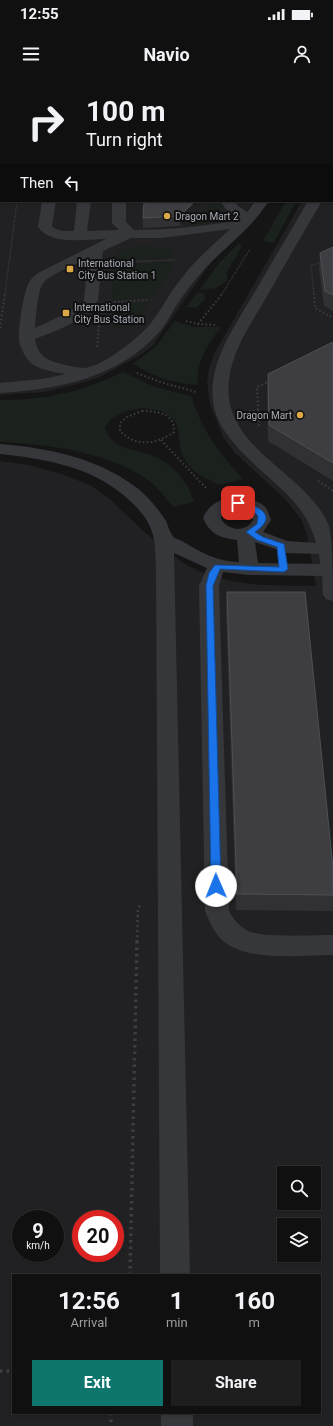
<!DOCTYPE html>
<style>
:root{--surface:#101010;--page:#1e1e1e;--text:#f1f3f6;--muted:#9c9d9f;--line:#303030;--accent:#0f766e}
body{margin:0;font-family:Roboto,sans-serif;background:var(--page);color:var(--text);height:100vh;display:flex;flex-direction:column;font-size:15px;white-space:nowrap}
*{box-sizing:border-box;margin:0}
p{font-size:13px;color:var(--muted)}
.icon{flex:none;width:22px;height:22px;fill:none;stroke:currentColor;stroke-width:2;stroke-linecap:round;stroke-linejoin:round}
.map{position:relative;flex:1;overflow:hidden}
.sheet{position:absolute;left:12px;top:1194px;width:309px;height:140px;display:flex;flex-direction:column;background:var(--surface);border-radius:0px;box-shadow:0 1px 3px #0004,0 0 0 1px var(--line)}
.sheet>*{flex:none}
.banner{position:absolute;left:0px;top:0px;width:333px;height:122px;box-shadow:0 1px 3px #0004,0 0 0 1px var(--line);background:#101010;color:var(--text);overflow:hidden}
.controls{position:absolute;left:277px;top:1086px;display:grid;gap:8px}
.controls a{display:grid;place-items:center;width:44px;height:44px;border-radius:0px;background:var(--surface);box-shadow:0 1px 3px #0004,0 0 0 1px var(--line);font-size:20px}
.speed{position:absolute;left:12px;top:1130px;display:flex;gap:8px;font-size:20px;font-weight:700;text-align:center}
.speed>*{display:grid;place-content:center;width:52px;height:52px;border-radius:50%;background:var(--surface);box-shadow:0 1px 3px #0004,0 0 0 1px var(--line);line-height:1}
.speed small{font-size:10px;font-weight:400}
.speed .limit{border:6px solid #d22;background:#fff;color:#111}
.pin{position:absolute;display:grid;place-items:center;width:34px;height:34px;color:#fff;margin:-17px;border-radius:8px;box-shadow:0 2px 6px #0006}
.me{position:absolute;width:44px;margin:-22px;rotate:359deg;stroke-linejoin:round;filter:drop-shadow(0 0 3px #0008)}
.turn{display:flex;align-items:center;gap:14px;height:84px;padding:0 20px;font-size:18px}
.turn .icon{width:52px;height:52px;stroke-width:2.5}
.turn b{display:block;font-size:28px;line-height:34px}
.then{display:flex;align-items:center;height:38px;padding:0 20px;background:#0003;gap:8px;font-size:15px}
.eta{display:flex;justify-content:space-evenly;align-items:center;height:68px;text-align:center}
.eta b{font-size:24px;font-weight:700;line-height:28px}
.button{display:flex;gap:8px;margin-top:auto;padding:8px 20px}
.button a{flex:1;height:46px;border-radius:0px;background:var(--accent);color:#fff;font-size:16px;font-weight:700;line-height:46px;text-align:center}
.button a+a{background:var(--page);color:var(--text)}
.status{display:flex;justify-content:space-between;align-items:center;height:28px;padding:0 20px;background:var(--surface);direction:ltr}
.status svg{height:11px;fill:currentColor}
header{display:flex;justify-content:space-between;align-items:center;height:52px;padding:0 20px;background:var(--surface);font-size:18px;font-weight:700}
.map>svg:first-child{display:block}
.built{fill:#212123;fill-rule:evenodd}
.green{fill:#1b211c}
.lines{fill:none;stroke-linecap:round;stroke-linejoin:round}
.path-far3{stroke:#3c3e42;stroke-width:1.5;stroke-dasharray:1 1.5;stroke-linecap:butt}
.path-far2{stroke:#3c3e42;stroke-width:2;stroke-dasharray:1.5 2.5;stroke-linecap:butt}
.path-far1{stroke:#3c3e42;stroke-width:2.5;stroke-dasharray:2 3;stroke-linecap:butt}
.path{stroke:#3c3e42;stroke-width:3.5;stroke-dasharray:2.5 4;stroke-linecap:butt}
.minor{fill:#36373b;fill-rule:evenodd}
.wall{fill:#313134}
.shaded-wall{fill:#202022}
.building{fill:#3e3e42;stroke:#4e5054}
.route{fill:#1a73e8;stroke:#114b97}
.poi-dot{fill:#dba848;stroke:#101011;stroke-width:1.5}
.labels{text-anchor:middle;dominant-baseline:central;stroke-width:4;stroke-linejoin:round;paint-order:stroke}
.far-poi-label{font-size:10px;fill:#a8acb5;stroke:#101011;text-anchor:start}
</style>
<div class="status"><b>12:55</b><svg viewBox="0 0 49 12"><path d="M0 12V9h3v3zM5 12V6h3v6zM10 12V3h3v9zM15 12V0h3v12zM26 1h20v11H26zM47 4h2v5h-2z"/></svg></div>
<header><svg class="icon" aria-label="menu" viewBox="0 0 24 24"><path d="M4 6h16M4 12h16M4 18h16"/></svg>Navio<svg class="icon" aria-label="person" viewBox="0 0 24 24"><circle cx="12" cy="8" r="4"/><path d="M4 21q1-7 8-7t8 7"/></svg></header>
<div class="map">
<svg width="333" height="1346" viewBox="0 0 333 1346">
<rect width="100%" height="100%" fill="#151516"/>
<path class="built" d="M0 0H333V11L332 13V1H1V121H254L153 265 142 274 100 297 77 304 45 312 0 315Z
M333 66V1346H0V381L29 385 62 394 92 406 112 421 142 450 183 483 203 493 231 501 260 505 316 506 307 454 301 439 286 420 235 373 223 357 210 324 207 302 209 289 214 274 302 121H332ZM284 1093H314V1123H284ZM21 1139H55V1173H21ZM81 1139H115V1173H81ZM284 1145H314V1175H284ZM13 1195H320V1333H13Z"/>
<path class="green" d="M286 121H296L274 163 263 161Z
M210 124 223 126 204 148 190 145Z
M239 163 242 164 238 174 227 191V201L216 208 200 210 219 183Z
M144 166 164 168 172 171 174 178 113 180C117 168 133 167 144 166Z
M172 182 170 194 150 218 112 220 113 184Z
M198 212 204 214 205 219 196 228 186 227Z
M148 222 138 246 114 248V242H109L111 224Z
M175 241 194 247H221C208 264 195 283 198 305 172 303 155 297 133 284L156 266Z
M123 292 155 307 191 316C203 352 219 372 243 399L219 405 199 395 188 385 181 372 178 348 174 340 162 331 143 328 125 331 111 339 105 348C113 371 133 368 153 376 175 385 187 401 194 422L173 427C165 417 156 405 145 398 106 372 47 364 0 362V320C45 320 82 312 123 292Z"/>
<g class="lines">
<path class="path-far3" d="M332 63 333 61
M121 182 176 180
M5 214 17 121
M222 214 250 169
M314 214 311 186 321 182"/>
<path class="path-far2" d="M314 213 315 228 333 238
M114 222 147 220
M186 241 198 244 217 245
M198 244 223 213
M0 248 5 213
M97 267 99 244
M137 293 160 302 196 312
M142 331C157 331 175 333 174 352 156 364 137 368 120 351V343L127 337Z
M249 331H259
M259 346 257 307 270 301
M161 360 207 409
M318 401 333 411"/>
<path class="path-far1" d="M137 862 138 828 142 823"/>
<path class="path" d="M130 1195 137 861
M0 1291H13
M111 1333V1346"/>
<path class="minor" d="M61 0H73V1H61Z
M90 0H102L89 1Z
M121 0H133V1H121Z
M0 52H1V60H0Z
M332 86H333L332 96Z
M42 121H56L52 146C58 152 66 151 74 151L77 121H91L87 151 119 150 112 143V121H126V142L134 150C170 150 205 146 241 140L228 132 220 121H234L238 126 247 132 255 121H269C263 129 257 138 250 145 235 161 217 175 202 192 193 202 185 212 178 223 172 232 167 243 160 251 121 297 57 310 0 313V303L42 299 66 294C54 292 37 290 28 280 24 274 20 268 19 260 18 249 23 216 28 205 30 199 35 195 40 192L106 159C86 159 51 166 38 147ZM230 149C213 165 195 180 181 199 169 213 162 230 150 244 139 258 103 286 85 288 77 288 66 285 58 283 45 280 37 273 35 259 57 250 85 242 98 220L103 171 131 158H162ZM88 178 84 220 82 223 67 233 35 248C36 238 37 210 44 202 51 194 78 184 88 178Z
M308 121H322C303 153 284 186 266 218 251 243 232 271 229 300 221 370 306 390 329 446 333 465 333 500 333 521L326 519 323 515 322 496 249 495 223 492 219 506 229 831C233 839 240 847 248 851 265 858 313 855 333 855V875C301 875 243 883 220 858 213 850 209 840 205 831L199 506 207 488 174 473 190 1195H160L156 488C155 476 156 463 152 452 148 439 139 429 129 420 94 387 47 379 0 374V364C47 368 94 377 133 405 146 414 157 427 166 441 168 445 169 451 172 455 173 458 179 460 182 461 200 472 218 482 239 482L237 460C220 458 210 454 203 438 212 415 246 411 264 426 268 429 269 436 271 440L263 452 266 453 287 461 316 463C305 421 275 406 247 377 232 362 215 343 213 321 208 281 237 243 256 210 273 180 291 151 308 121ZM232 428 242 429 250 433 253 440C246 453 227 451 221 438L223 433ZM255 462 287 473 319 474 320 484 258 483Z
M161 1333H193V1346H161Z"/>
</g>
<path class="wall" d="M206 121 180 146 143 148V138Z
M333 167V231L324 226 319 188 320 173Z
M333 262V401L268 361 267 310 268 294Z
M227 512 333 788V831L236 830 226 528Z"/>
<path class="shaded-wall" d="M195 121H206L180 146V136Z"/>
<path class="building" d="M130 0H299L298 1H130Z
M144 121H195L180 136 143 138Z
M333 167V215L325 211 320 173Z
M333 262V383L269 345 268 294Z
M227 512H305L333 788V815L237 814Z"/>
<path class="route" d="M238 421C255 425 281 434 255 452L263 457 284 464 288 489 284 492 220 489 213 506 221 806 220 809H213L211 806 206 506 209 493 215 485 279 487 277 467 257 460 246 452 257 444 258 436 250 428 235 425 234 423Z"/>
<g class="poi-dot">
<circle cx="167" cy="136" r="4"/>
<rect x="66" y="185" width="8" height="8" rx="2"/>
<rect x="62" y="229" width="8" height="8" rx="2"/>
<circle cx="300" cy="335" r="4"/>
</g>
<g class="labels">
<g class="far-poi-label">
<text x="175" y="136">Dragon Mart 2</text>
<text x="78" y="183">International<tspan x="78" dy="12">City Bus Station 1</tspan></text>
<text x="74" y="227">International<tspan x="74" dy="12">City Bus Station</tspan></text>
<text x="292" y="335" text-anchor="end">Dragon Mart</text>
</g>
</g>
</svg>
<div class="controls">
<a><svg class="icon" aria-label="search" viewBox="0 0 24 24"><circle cx="10" cy="10" r="6"/><path d="M15 15l6 6"/></svg></a>
<a><svg class="icon" aria-label="layers" viewBox="0 0 24 24"><path d="M12 4l9 5-9 5-9-5zM3 14l9 5 9-5"/></svg></a>
</div>
<div class="speed"><div>9<small>km/h</small></div><div class="limit">20</div></div>
<div class="pin" style="left:238px;top:423px;background:#d93025"><svg class="icon" aria-label="arrive" viewBox="0 0 24 24"><path d="M6 21V4h12l-3 4 3 4H6"/></svg></div>
<svg class="me" style="left:216px;top:806px" viewBox="-20 -20 40 40"><circle r="19" fill="#fff"/><path d="M0-13L10 11 0 6-10 11z" fill="#1a73e8"/></svg>
<div class="banner">
<div class="turn"><svg class="icon" aria-label="right" viewBox="0 0 24 24"><path d="M7 20v-9h11M14 6l5 5-5 5"/></svg><div><b>100 m</b>Turn right</div></div>
<div class="then">Then<svg class="icon" aria-label="left" viewBox="0 0 24 24"><path d="M17 20v-9H6M10 6l-5 5 5 5"/></svg></div>
</div>
<section class="sheet">
<div class="eta">
<div><b>12:56</b><p>Arrival</p></div>
<div><b>1</b><p>min</p></div>
<div><b>160</b><p>m</p></div>
</div>
<div class="button"><a>Exit</a><a>Share</a></div>
</section>
</div>
